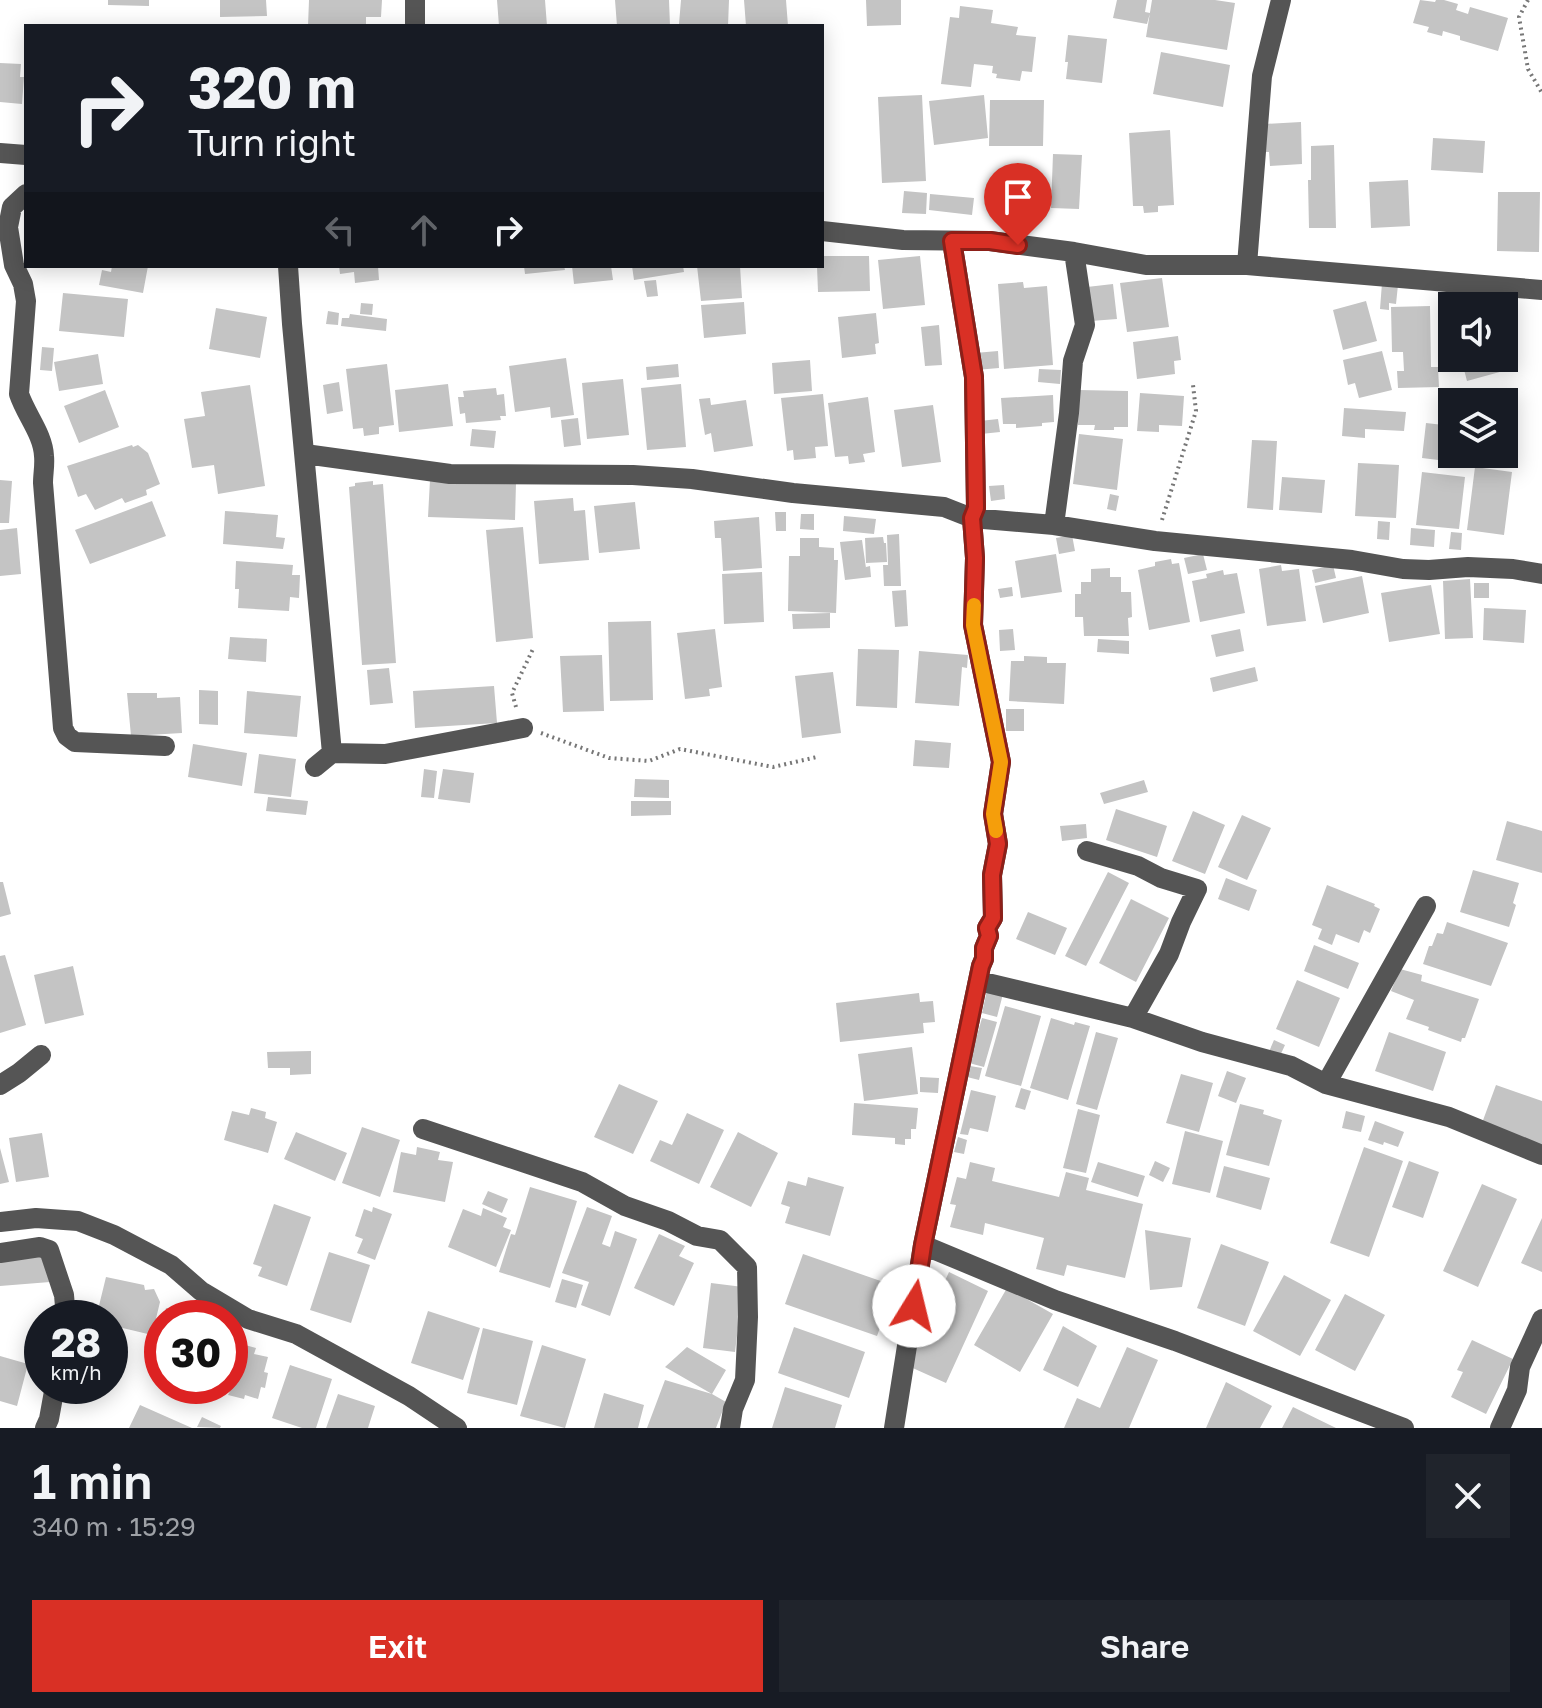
<!DOCTYPE html>
<meta charset="utf-8">
<style>
:root{--surface:#171b24;--page:#20242c;--text:#f1f3f6;--muted:#9ea1a6;--accent:#d93025}
body{margin:0;font-family:"Golos Text",sans-serif;background:var(--page);color:var(--text);height:100vh;display:flex;flex-direction:column;font-size:30px;white-space:nowrap}
*{box-sizing:border-box;margin:0}
p{font-size:26px;color:var(--muted)}
.icon{flex:none;width:44px;height:44px;fill:none;stroke:currentColor;stroke-width:2;stroke-linecap:round;stroke-linejoin:round}
.map{position:relative;height:1428px;overflow:hidden}
.details{display:flex;flex-direction:column;background:var(--surface);flex:1}
.details>*{flex:none}
.guide{position:absolute;left:24px;top:24px;width:800px;height:244px;border-radius:0px;box-shadow:0 4px 20px #0003;background:#171b24;color:var(--text);overflow:hidden}
.fabs{position:absolute;left:1438px;top:292px;display:grid;gap:16px}
.fabs a{display:grid;place-items:center;width:80px;height:80px;border-radius:0px;background:var(--surface);box-shadow:0 4px 20px #0003;font-size:40px}
.speed{position:absolute;left:24px;top:1300px;display:flex;gap:16px;font-size:40px;font-weight:700;text-align:center}
.speed>*{display:grid;place-content:center;width:104px;height:104px;border-radius:50%;background:var(--surface);box-shadow:0 4px 20px #0003;line-height:1}
.speed small{font-size:20px;font-weight:400}
.speed .limit{border:12px solid #d22;background:#fff;color:#111}
.pin{position:absolute;display:grid;place-items:center;width:68px;height:68px;color:#fff;margin:-82px -34px;border-radius:50% 50% 50% 0;rotate:-45deg;box-shadow:0 0 8px #0007}
.pin .icon{rotate:45deg}
.me{position:absolute;width:88px;margin:-44px;rotate:9deg;stroke-linejoin:round;filter:drop-shadow(0 0 6px #0008)}
.turn{display:flex;align-items:center;gap:28px;height:168px;padding:0 32px;font-size:36px}
.turn .icon{width:104px;height:104px;stroke-width:2.5}
.turn b{display:block;font-size:56px;line-height:68px}
.lanes{display:flex;align-items:center;height:76px;padding:0 32px;background:#0003;justify-content:center;gap:40px;direction:ltr}
.lanes .off{opacity:.35}
.round{display:grid;place-items:center;flex:none;width:84px;height:84px;border-radius:0px;background:var(--page)}
.head{display:flex;align-items:center;justify-content:space-between;height:136px;padding:0 32px}
h1{font-size:48px;font-weight:600;line-height:60px}
.primary-button{display:flex;gap:16px;margin-top:auto;padding:16px 32px}
.primary-button a{flex:1;height:92px;border-radius:0px;background:var(--accent);color:#fff;font-size:32px;font-weight:600;line-height:92px;text-align:center}
.primary-button a+a{background:var(--page);color:var(--text)}
.map>svg:first-child{display:block}
.building{fill:#c4c4c4}
.lines{fill:none;stroke-linecap:round;stroke-linejoin:round}
.path{stroke:#777;stroke-width:4;stroke-dasharray:2 4;stroke-linecap:butt}
.minor{stroke:#555;stroke-width:20}
.route-casing{stroke:#8d1f18;stroke-width:20}
.route{stroke:#d93025;stroke-width:14}
.slow{stroke:#f59e0b;stroke-width:14}
</style>
<div class="map">
<svg width="1542" height="1428" viewBox="0 0 1542 1428">
<rect width="100%" height="100%" fill="#fff"/>
<path class="building" d="M108 0H149V6L108 5Z
M220 0H266L267 16 220 17Z
M309 0H382L381 17H366V26H308Z
M497 0H545L547 26H499Z
M615 0H669L670 26H617Z
M681 0H729L728 26H682L679 24Z
M744 0H786L788 26H746Z
M866 0H901V25L867 26Z
M1117 0H1147L1145 12 1150 13 1147 24 1113 18Z
M1152 0H1215L1235 3 1227 50 1146 37Z
M1420 0 1435 2 1436 0H1444L1458 4 1456 10 1468 14 1470 7 1508 18 1498 51 1460 40V36L1443 31 1442 36 1427 32 1429 27 1413 23Z
M960 6 993 10 991 23 1018 27 1016 35 1036 37 1032 72 1022 71 1020 81 996 78 997 74 992 73 993 66 974 64 971 87 941 84 950 17 959 18Z
M1068 35 1107 39 1102 83 1066 79 1068 62H1065Z
M1161 52 1230 65 1223 107 1153 94Z
M0 63 21 64 20 77H24L22 104 0 102Z
M922 95 926 181 882 183 878 97Z
M984 95 988 138 934 145 929 101Z
M990 100H1044L1043 146H989Z
M1301 122 1302 164 1270 166 1269 152H1266L1265 124Z
M1170 130 1174 205 1158 206V212L1144 213 1143 206H1133L1129 133Z
M1433 138 1485 141 1483 173 1431 170Z
M1334 145 1336 228H1309L1308 180H1311V146Z
M1053 154 1082 155 1079 209 1051 208Z
M1408 180 1410 226 1371 228 1369 182Z
M904 191 927 193 926 214 902 213Z
M1498 192H1540L1539 252 1497 251Z
M930 194 974 198 972 215 929 210Z
M822 256H869L870 291 818 292 817 266H822Z
M920 256 925 305 883 309 878 260Z
M112 266H148L143 293 99 285 102 270 111 272Z
M339 266H378L379 280 355 283 354 272 340 274Z
M524 266H564L565 270 525 274Z
M572 266H611L613 280 574 284Z
M632 266H683L684 272 634 280Z
M697 266H740L742 298 701 301Z
M1162 278 1169 327 1127 332 1120 283Z
M656 280 658 296 647 297 644 281Z
M1023 282 1024 288 1047 286 1053 365 1004 369 998 284Z
M1382 283 1398 285 1396 304 1389 303V310L1380 309Z
M1113 284 1117 319 1091 321 1087 287Z
M63 293 128 299 124 337 59 331Z
M1366 301 1377 341 1343 350 1333 310Z
M744 302 746 334 704 338 701 305Z
M361 303 373 304 372 315 360 314Z
M1430 306 1431 367H1438L1439 387 1398 388 1397 371H1404L1403 352H1392L1391 307Z
M216 308 267 317 260 358 209 349Z
M328 311 339 313 338 325 326 324Z
M876 313 879 343 875 344 876 354 842 358 838 317Z
M350 314 387 319 386 331 341 326 342 318H349Z
M939 325 942 365 925 366 921 327Z
M1178 336 1181 360 1174 361 1175 374 1137 379 1133 342Z
M42 347 54 348 52 371 40 370Z
M998 351 999 368 976 370 975 353Z
M1382 351 1392 390 1359 398 1355 383 1348 385 1343 360Z
M98 354 103 384 59 391 54 362Z
M566 358 574 415 551 418 550 407 515 412 509 366Z
M1461 358H1504L1507 370 1467 381Z
M810 360 812 391 774 394 772 363Z
M387 364 394 425 379 427V434L364 436 363 428 353 429 346 369Z
M678 364 679 377 647 380 646 367Z
M1039 369 1061 370 1060 384 1038 382Z
M623 379 629 435 587 439 582 383Z
M339 382 343 411 327 414 323 385Z
M448 384 453 426 399 432 395 390Z
M681 384 686 447 647 450 641 388Z
M250 385 265 486 218 494 214 465 192 468 184 419 205 416 201 392Z
M496 388 497 395 504 394 506 416H500L501 420 466 423 465 413 460 414 458 397H464L463 391Z
M105 390 119 427 79 443 64 406Z
M1079 390 1128 391V427H1114V430H1094L1095 425H1078Z
M1140 393 1184 396 1182 426 1159 425V432L1137 431Z
M823 394 828 446 815 447 816 458 794 460 793 450 787 451 781 398Z
M1053 395 1054 422 1042 423V426L1016 428V424H1003L1001 398Z
M868 397 875 452 863 454 865 462 849 464 848 456 835 457 828 403Z
M710 398 711 405 746 400 753 446 714 452 711 433 705 435 699 399Z
M933 405 941 462 902 467 894 410Z
M1344 408 1406 412 1404 431 1365 429V438L1342 436Z
M578 418 581 445 564 447 561 420Z
M998 419 1000 432 981 434 980 421Z
M1426 423 1452 426V454H1464L1463 463 1422 458Z
M472 429 496 431 494 448 470 446Z
M1079 434 1123 439 1117 490 1073 484Z
M1252 440 1277 441 1273 510 1247 508Z
M132 445 133 447 138 445 148 453 160 484 146 490 147 495 125 503 122 498 95 510 86 494 78 497 67 466Z
M1358 463 1399 465 1396 518 1355 516Z
M1475 467 1512 472 1504 535 1467 530Z
M1422 472 1465 477 1459 529 1416 525Z
M1282 477 1325 480 1322 513 1279 510Z
M0 480 12 481 9 523H0Z
M430 480 516 483 515 520 428 517Z
M373 481V485L383 484 396 663 362 665 349 487 355 486V483Z
M1004 485 1005 499 991 501 989 486Z
M1110 494 1119 496 1116 511 1107 509Z
M573 498 574 511 585 510 589 560 539 564 534 501Z
M152 501 166 536 90 564 75 530Z
M635 502 640 549 599 553 594 506Z
M225 511 278 515 276 537 285 538 283 549 223 544Z
M775 512H786V531H776Z
M801 514H814V530L800 529Z
M844 516 876 519 874 534 843 531Z
M759 517 762 568 723 571 721 538H715L714 521Z
M1378 521 1390 522 1389 540 1377 539Z
M523 527 533 638 496 642 486 530Z
M17 528 21 574 0 576V530Z
M1411 528 1435 530 1434 547 1410 545Z
M1451 532 1462 533 1461 550 1449 549Z
M899 534 901 586H884L883 565H888L887 535Z
M1072 535 1075 551 1059 554 1056 538Z
M883 537 884 543H886L887 562 866 563 865 538Z
M800 538H819V547L834 548V560H838L836 613 788 611 789 556H800Z
M862 540 866 568V567L870 566 871 577 845 580 840 542Z
M1056 554 1062 592 1021 598 1015 561Z
M1203 554 1207 570 1188 574 1184 558Z
M1171 559 1172 564 1179 563 1190 622 1149 630 1138 570 1155 566V562Z
M236 561 293 565 292 575H300L299 598 290 597 289 611 238 608 239 589H235Z
M1281 565 1282 571 1299 569 1306 621 1267 626 1259 569Z
M1333 565 1336 578 1315 583 1312 570Z
M1110 568V577H1121V592H1131L1132 617 1128 618 1129 636H1084L1083 617H1075V594H1081V582H1091V569Z
M1223 570 1224 575 1237 573 1245 613 1200 622 1192 581 1207 578 1206 574Z
M762 572 764 622 724 624 722 574Z
M1362 576 1369 613 1323 623 1315 586Z
M1470 579 1473 638 1445 639 1443 581Z
M1474 583H1489V598H1474Z
M1431 585 1440 634 1389 642 1381 593Z
M1012 587 1013 596 1000 598 998 589Z
M906 590 908 626 895 627 892 591Z
M1484 608 1526 610 1524 643 1483 640Z
M830 613V628L793 629 792 614Z
M651 621 653 700 610 701 608 622Z
M715 629 722 687 709 689 710 696 685 699 677 633Z
M1013 629 1015 650 1000 651 999 630Z
M1240 629 1244 651 1216 657 1211 635Z
M230 637 267 639 266 662 228 659Z
M1098 639 1129 641V654L1097 652Z
M858 649 899 650 897 708 856 706Z
M919 651 968 655 967 668 962 667 959 706 915 703Z
M602 655 604 711 563 712 560 656Z
M1024 656 1047 657V663H1066L1064 704 1009 701 1011 661H1024Z
M1255 667 1258 681 1213 692 1210 678Z
M389 668 393 703 370 705 367 670Z
M833 672 841 733 802 738 795 676Z
M494 686 497 723 415 728 413 691Z
M199 690 218 691V725L199 724Z
M247 691 301 696 297 737 244 733Z
M127 693H157V698L180 697 182 733 131 736Z
M1006 709H1024V731H1006Z
M915 740 951 743 949 768 913 766Z
M193 744 247 753 242 786 188 777Z
M259 754 296 759 291 797 254 793Z
M424 769 437 771 434 798 421 797Z
M443 769 474 773 470 803 438 799Z
M635 779 669 780V798L634 797Z
M1144 780 1148 792 1104 804 1100 793Z
M268 797 308 801 306 815 266 811Z
M631 801H671V815L631 816Z
M1116 809 1167 826 1157 857 1106 840Z
M1193 811 1225 825 1205 874 1172 861Z
M1242 815 1271 828 1247 880 1218 867Z
M1507 821 1542 831V873L1496 860Z
M1086 824 1087 838 1062 841 1060 826Z
M1473 870 1519 883 1513 903 1516 905 1509 927 1460 912Z
M1108 872 1129 883 1086 966 1065 956Z
M1226 878 1257 890 1249 911 1218 899Z
M0 882H3L11 914 0 917Z
M1327 885 1375 904 1374 906 1380 909 1370 933 1364 930 1359 943 1336 934 1332 945 1318 939 1322 929 1312 925Z
M1131 899 1169 918 1136 982 1099 963Z
M1028 912 1067 928 1055 955 1016 939Z
M1447 922 1508 943 1491 986 1423 964 1429 946H1432L1437 933 1443 934Z
M1314 945 1359 963 1348 989 1304 971Z
M5 955 26 1025 0 1033V956Z
M73 966 84 1015 45 1024 34 975Z
M1400 969 1422 975 1421 981 1479 999 1465 1038H1462L1461 1042 1428 1030 1429 1027 1406 1019 1414 1000 1391 991Z
M1297 980 1340 998 1319 1047 1276 1029Z
M987 990 1003 994 997 1017 982 1013Z
M919 993 920 1002 933 1001 935 1022 923 1023 924 1033 840 1042 836 1003Z
M1005 1006 1041 1016 1021 1086 985 1076Z
M982 1018 997 1022 984 1067 969 1063Z
M1051 1018 1074 1025 1075 1022 1090 1026 1068 1100 1030 1088Z
M1096 1032 1118 1038 1097 1110 1076 1104Z
M1389 1032 1446 1052 1433 1091 1375 1071Z
M1274 1040 1285 1045 1279 1058 1268 1054Z
M912 1047 918 1094 864 1101 858 1054Z
M311 1051V1074L290 1075V1068H268L267 1052Z
M970 1066 982 1068 979 1080 967 1077Z
M1227 1071 1246 1078 1236 1103 1218 1096Z
M1181 1074 1213 1083 1199 1132 1166 1123Z
M920 1077 939 1078 938 1093 920 1092Z
M619 1084 658 1101 633 1154 594 1137Z
M1496 1085 1542 1101V1145L1482 1123Z
M1021 1088 1031 1091 1025 1110 1015 1107Z
M971 1090 996 1096 988 1132 970 1128 968 1135 960 1134Z
M854 1103 918 1108 916 1129H911V1139H905V1145L895 1144V1138L852 1135Z
M1240 1104 1264 1110 1263 1114 1282 1120 1269 1166 1226 1155Z
M251 1108 266 1112 265 1118 277 1122 268 1153 224 1140 232 1111 249 1115Z
M1078 1109 1100 1115 1086 1173 1063 1168Z
M1346 1111 1365 1116 1361 1132 1342 1128Z
M687 1113 724 1130 699 1184 650 1161 660 1140 672 1145Z
M1375 1121 1404 1132 1398 1147 1384 1142 1383 1145 1368 1140Z
M362 1127 400 1140 380 1197 342 1183Z
M1185 1131 1223 1141 1210 1193 1172 1184Z
M296 1132 347 1153 335 1181 284 1159Z
M738 1132 778 1153 751 1207 710 1187Z
M42 1133 49 1177 16 1182 9 1138Z
M958 1137 967 1140 964 1154 954 1152Z
M417 1147 440 1152 438 1160 453 1162 445 1202 393 1192 401 1152 416 1155Z
M1364 1147 1403 1161 1369 1257 1330 1243Z
M0 1148 9 1182 0 1184Z
M1155 1161 1170 1168 1163 1182 1149 1175Z
M1409 1161 1439 1172 1423 1218 1392 1207Z
M970 1162 995 1168 992 1181 1059 1197 1066 1172 1089 1178 1086 1190 1143 1204 1125 1278 1067 1265 1064 1276 1036 1269 1044 1238 985 1223 983 1235 950 1227 956 1205 950 1204 957 1177 966 1179Z
M1098 1162 1145 1176 1138 1197 1091 1182Z
M1224 1166 1270 1178 1261 1210 1216 1197Z
M808 1177 844 1187 830 1236 785 1223 790 1207 781 1204 788 1181 806 1186Z
M1482 1184 1517 1199 1478 1287 1443 1271Z
M530 1187 577 1201 550 1288 499 1272 511 1234 515 1235Z
M488 1191 508 1199 502 1213 482 1204Z
M274 1204 311 1217 287 1286 258 1276 262 1267 253 1264Z
M373 1207 392 1214 375 1260 357 1253 363 1239 355 1236 364 1209 372 1212Z
M587 1207 612 1216 602 1244 610 1247 615 1231 637 1239 610 1316 581 1305 589 1282 562 1273Z
M483 1208 507 1218 503 1227 511 1230 496 1267 448 1247 463 1209 481 1216Z
M1542 1218V1272L1521 1263Z
M1145 1230 1191 1238 1182 1287 1150 1290Z
M659 1234 685 1246 679 1256 694 1263 674 1306 634 1288Z
M47 1242 50 1282 0 1286V1246Z
M1221 1244 1269 1262 1245 1326 1197 1308Z
M329 1252 370 1265 351 1323 310 1310Z
M803 1254 895 1286 877 1336 785 1304Z
M949 1272 988 1291 946 1383 906 1365Z
M1284 1275 1331 1300 1300 1356 1253 1331Z
M106 1277 144 1285 145 1290 154 1289 160 1302 152 1335 110 1325V1318H96Z
M562 1279 583 1285 576 1308 555 1302Z
M711 1283 743 1287 735 1352 703 1348Z
M1007 1288 1053 1314 1020 1372 974 1345Z
M1345 1294 1385 1315 1355 1371 1315 1350Z
M166 1308 192 1314 190 1318H164Z
M428 1311 480 1328 463 1380 411 1363Z
M1063 1326 1097 1346 1078 1387 1043 1370Z
M794 1327 865 1352 849 1398 778 1373Z
M483 1328 533 1341 517 1405 467 1393Z
M161 1330H162V1361L154 1359Z
M1472 1340 1513 1359 1486 1414 1451 1397 1463 1372 1457 1370Z
M234 1342 256 1348 254 1354 268 1357 264 1372 268 1373 265 1388 261 1387 258 1399 245 1395 244 1399 228 1395 230 1391 214 1387 230 1386V1348L232 1349Z
M542 1345 586 1359 565 1428 520 1416Z
M687 1347 726 1370 712 1394 726 1402 716 1428H647L665 1380 712 1394 665 1367Z
M1127 1347 1158 1360 1129 1428H1064L1077 1398 1100 1408Z
M0 1356 28 1364 17 1406 0 1401Z
M290 1365 332 1379 316 1428H302L272 1418Z
M1226 1382 1272 1406 1260 1428H1206Z
M785 1387 842 1405 835 1428H772Z
M604 1393 644 1405 638 1428H594Z
M338 1394 375 1406 368 1428H326Z
M140 1405 192 1428H129Z
M1293 1407 1336 1428H1282Z
M202 1417 221 1426 220 1428 197 1427Z"/>
<g class="lines">
<path class="path" d="M1528 0 1519 17 1528 69 1542 93
M1162 520 1196 411 1193 385
M516 707 512 693 533 649
M541 733 609 758 649 761 680 749 773 767 817 757"/>
<path class="minor" d="M415 0V26
M0 153 26 155
M26 194 12 207 8 227 14 265 23 284 26 301 19 394C26 415 43 434 44 456 45 465 43 474 43 483L63 728 67 736 75 742 165 746
M822 231 903 240 990 241 1074 252 1146 265H1247L1542 290
M1247 265 1262 76 1281 0
M288 266 292 324 332 753
M305 454 450 474 633 475 692 479 793 493 944 507 972 518 1054 525 1155 541 1352 560 1403 569 1429 570 1468 567 1513 569 1542 574
M1054 525 1069 413 1073 361 1085 325 1074 252
M315 767 332 753 385 754 523 728
M1087 851 1138 866 1161 878 1197 889 1181 922 1169 954 1133 1018
M979 981 1133 1018 1202 1042 1291 1066 1326 1084 1449 1117 1542 1155
M1326 1084 1426 906
M0 1085 19 1073 41 1055
M423 1129 582 1182 625 1206 668 1221 697 1236 720 1240 747 1267 748 1317 745 1380 733 1409 730 1428
M0 1222 36 1218 78 1221 114 1235 171 1265 201 1291 248 1319 296 1334 409 1396 457 1428
M923 1245 1055 1300 1175 1341 1404 1428
M0 1253 40 1247 49 1250 64 1295 66 1318
M45 1428 49 1419 55 1386
M894 1428 923 1245 981 966 984 959V948L989 936 987 928 993 918 992 875 998 844 993 814 1001 762 973 625 975 558 972 518 976 508 974 377 952 241
M1500 1428 1517 1390 1520 1367 1542 1319"/>
</g>
<g class="lines">
<g class="route-casing">
<path id="route" d="M914 1306 923 1245 981 966 984 959V948L989 936 987 928 993 918 992 875 998 844 993 814 1001 762 973 625 975 558 972 518 976 508 974 377 952 241H990L1018 245"/>
</g>
<use href="#route" class="route"/>
<path class="slow" d="M974 605 973 625 1001 762 993 814 996 831"/>
</g>
</svg>
<div class="fabs">
<a><svg class="icon" aria-label="sound" viewBox="0 0 24 24"><path d="M4 9h4l5-4v14l-5-4H4zM17 9q2 3 0 6"/></svg></a>
<a><svg class="icon" aria-label="layers" viewBox="0 0 24 24"><path d="M12 4l9 5-9 5-9-5zM3 14l9 5 9-5"/></svg></a>
</div>
<div class="speed"><div>28<small>km/h</small></div><div class="limit">30</div></div>
<div class="pin" style="left:1018px;top:245px;background:#d93025"><svg class="icon" aria-label="arrive" viewBox="0 0 24 24"><path d="M6 21V4h12l-3 4 3 4H6"/></svg></div>
<svg class="me" style="left:914px;top:1306px" viewBox="-20 -20 40 40"><circle r="19" fill="#fff"/><path d="M0-13L10 11 0 6-10 11z" fill="#d93025"/></svg>
<div class="guide">
<div class="turn"><svg class="icon" aria-label="right" viewBox="0 0 24 24"><path d="M7 20v-9h11M14 6l5 5-5 5"/></svg><div><b>320 m</b>Turn right</div></div>
<div class="lanes"><svg class="icon off" aria-label="left" viewBox="0 0 24 24"><path d="M17 20v-9H6M10 6l-5 5 5 5"/></svg><svg class="icon off" aria-label="ahead" viewBox="0 0 24 24"><path d="M12 20V5M6 11l6-6 6 6"/></svg><svg class="icon" aria-label="right" viewBox="0 0 24 24"><path d="M7 20v-9h11M14 6l5 5-5 5"/></svg></div>
</div>
</div>
<section class="details">
<div class="head"><div><h1>1 min</h1><p>340 m · 15:29</p></div><a class="round"><svg class="icon" aria-label="close" viewBox="0 0 24 24"><path d="M6 6l12 12M18 6L6 18"/></svg></a></div>
<div class="primary-button"><a>Exit</a><a>Share</a></div>
</section>
